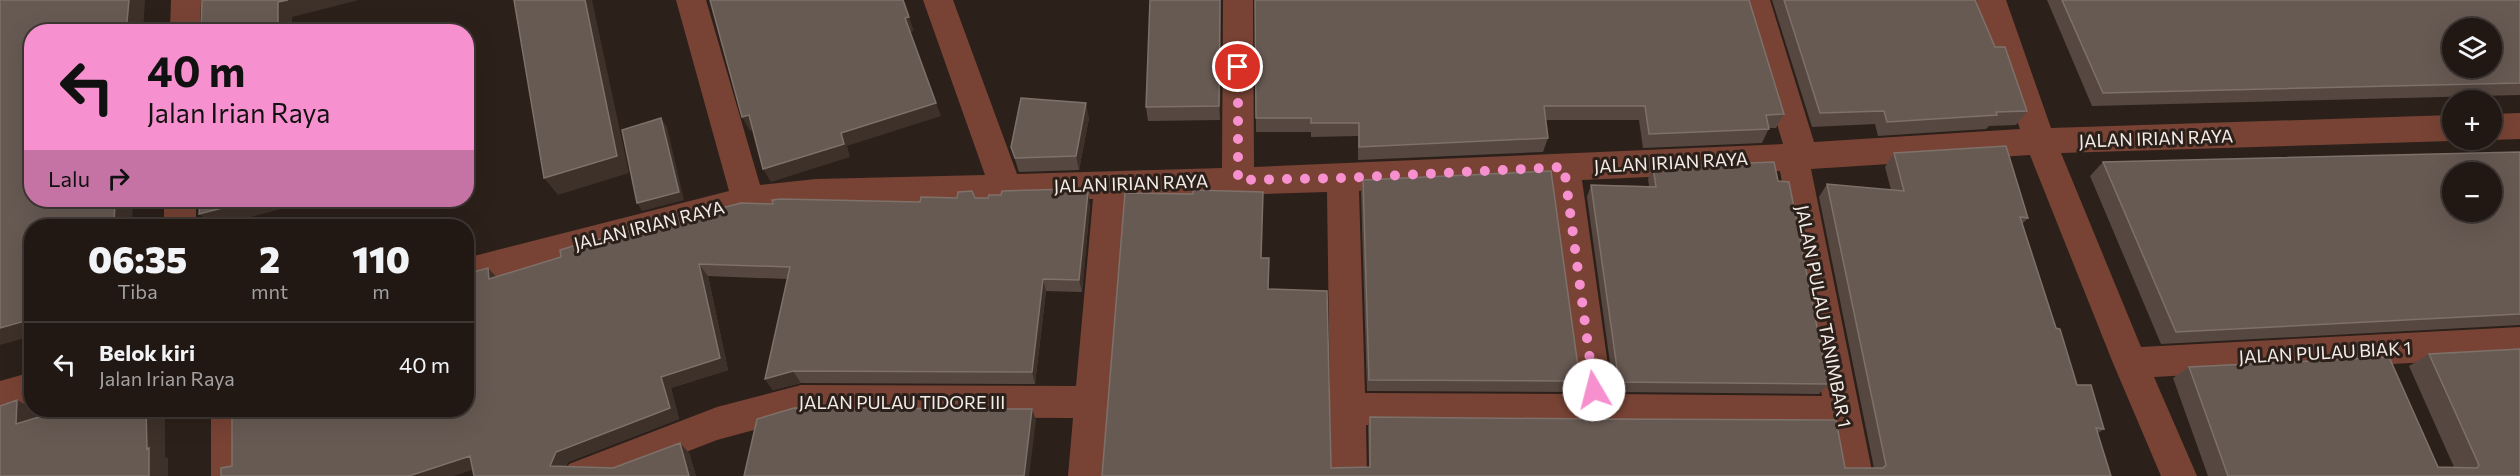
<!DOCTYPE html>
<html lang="id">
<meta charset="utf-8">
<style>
:root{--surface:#211814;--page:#29211d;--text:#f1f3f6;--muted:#a2a0a0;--line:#3e3734}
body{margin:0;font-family:Commissioner,sans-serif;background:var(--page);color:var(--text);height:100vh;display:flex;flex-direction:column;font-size:22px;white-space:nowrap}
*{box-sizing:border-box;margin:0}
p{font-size:20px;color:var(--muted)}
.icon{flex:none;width:33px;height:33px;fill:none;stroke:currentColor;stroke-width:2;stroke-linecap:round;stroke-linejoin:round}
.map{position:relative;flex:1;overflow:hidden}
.side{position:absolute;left:24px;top:219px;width:450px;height:198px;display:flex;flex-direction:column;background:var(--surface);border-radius:24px;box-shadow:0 6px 24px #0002,0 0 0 2px var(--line)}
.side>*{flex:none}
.guide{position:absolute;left:24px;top:24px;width:450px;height:183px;border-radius:24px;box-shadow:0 6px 24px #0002,0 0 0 2px var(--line);background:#f790ce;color:#111;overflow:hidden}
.fabs{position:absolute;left:2442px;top:18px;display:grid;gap:12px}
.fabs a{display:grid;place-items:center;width:60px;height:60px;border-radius:50%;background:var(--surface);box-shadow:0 6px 24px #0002,0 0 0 2px var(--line);font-size:30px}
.pin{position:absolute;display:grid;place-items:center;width:51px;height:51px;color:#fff;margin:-26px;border:3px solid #fff;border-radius:50%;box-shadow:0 2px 6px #0007}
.me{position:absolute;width:66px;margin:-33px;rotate:352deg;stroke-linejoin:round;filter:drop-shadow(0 0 4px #0008)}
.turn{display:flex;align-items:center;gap:21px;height:126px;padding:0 24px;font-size:27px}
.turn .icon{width:78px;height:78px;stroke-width:2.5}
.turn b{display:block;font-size:42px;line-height:51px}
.then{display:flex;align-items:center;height:57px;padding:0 24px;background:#0003;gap:12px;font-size:22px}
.eta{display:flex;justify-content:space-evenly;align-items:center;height:102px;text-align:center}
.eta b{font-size:36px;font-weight:800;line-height:42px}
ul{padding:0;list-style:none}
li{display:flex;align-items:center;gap:18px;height:84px;padding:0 24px;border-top:2px solid var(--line)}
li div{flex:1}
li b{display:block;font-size:22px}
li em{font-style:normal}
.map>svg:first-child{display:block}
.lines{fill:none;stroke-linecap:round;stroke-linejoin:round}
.minor{fill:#784335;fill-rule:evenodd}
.wall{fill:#564841}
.shaded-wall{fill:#3e312a}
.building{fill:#675a53;stroke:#7d716a;stroke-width:1.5;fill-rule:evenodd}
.route{stroke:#f790ce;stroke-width:10;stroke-dasharray:0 18}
.labels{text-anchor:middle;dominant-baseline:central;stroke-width:6;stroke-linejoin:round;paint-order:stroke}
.street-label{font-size:18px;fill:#f4ece7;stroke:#2c201a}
</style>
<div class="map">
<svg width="2520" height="476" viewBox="0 0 2520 476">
<rect width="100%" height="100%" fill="#2c201a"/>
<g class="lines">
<path class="minor" d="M171 0H201L200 32H170Z
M676 0H706L760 185 816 179 985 175 923 0H953L1017 174 1222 168 1223 0H1253L1254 167 1783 144 1740 0H1770L1814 142 2020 129 1976 0H2006L2051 128 2452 115V140H2456L2452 141 2061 153 2141 347 2520 327V357L2154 377 2197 476H2161L2113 363 2030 155 1811 169 1873 476H1837L1828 428 1604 427 1597 429 1590 427 1366 425 1367 476H1331L1327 192 1125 198 1104 476H1068L1073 418 801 417 717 440 624 476H564L569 464 717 407 801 385 1076 386 1093 199 816 207 748 214 466 287V258L729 191ZM1780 171 1822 396 1612 394 1582 180ZM1550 182 1577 394 1365 393 1359 191Z
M2520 113V139L2492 140H2491L2492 114Z
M164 200H196V226H164Z
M32 372V404L0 413V381Z
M211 410H247V476H211Z"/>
</g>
<path class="wall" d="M1150 0H1221L1220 120 1148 121 1146 107Z
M1255 0 1784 114 1776 128H1769L1762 143 1643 148 1639 120H1546L1548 138 1543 152 1358 160V136L1311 137V132H1256Z
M1772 0H1975L1995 47 2027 111 2016 125 1989 126 1986 129 1878 136 1875 124 1812 127Z
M2047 0H2520V95L2092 106Z
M1089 118 1079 170 1019 172 1011 147Z
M2520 152V325L2161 344 2090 176 2103 162Z
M1894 153 2028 218 2022 224 2056 328 2077 385 2104 429 2098 433 2111 476H1102L1261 258 1268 289 1331 468 1369 467 1368 427 1370 417 1602 420 1845 468H1874L1819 197 1827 184 1891 190 1885 167Z
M1653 167 1778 181 1828 384 1819 394 1614 392 1587 197 1591 185 1649 186 1648 179Z
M1363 180 1580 381 1574 392 1367 391 1361 193Z
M1071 192 1090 205 1082 292 1046 291 1035 384 801 383 773 390 765 379 787 279 708 276 728 370 671 388 679 419 568 462 566 467 613 468 680 443 689 453 696 476 473 469 232 466 497 277 773 204 920 202 975 198H988L1001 195Z
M2429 354 2520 476H2208L2173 378 2189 367 2438 467H2454L2409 366Z"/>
<path class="shaded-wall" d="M129 0H145L143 32H126Z
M288 0H359L292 17V32H278V2Z
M585 0H592L629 173 558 195 544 178Z
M1220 0H1221L1220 120 1219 106Z
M909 17 914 31 910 32 905 18Z
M936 103 941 116 847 146 850 157 771 182 763 169 841 133Z
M1086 103 1089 118 1079 170 1076 156Z
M749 115 756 129 750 131 742 117Z
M661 118 667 127 684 200 642 211 637 203Z
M1088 192 1090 205 1082 292 1079 280Z
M115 200H133L132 226H114Z
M253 200H281V209L218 226H214L199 214Z
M699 264 708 276 728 370 671 388 679 419 568 462 562 476 550 466 556 452Z
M488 268 500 281 489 279Z
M1043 279 1046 291 1035 384 1032 372Z
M32 319V336L0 345V328Z
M793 371 801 383 773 390 765 379Z
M17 400 32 408V410H34L38 411 37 435 16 424Z
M1032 409 1036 420 1029 476H1024Z
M146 410H165V457L168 458V476H149L147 449Z
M680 443 689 453 696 476H689Z
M470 456 484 466 454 476H409Z"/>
<path class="building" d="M0 0H129L126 32H32V200H115L114 226H32V319L0 328Z
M202 0H288L278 2V32H201Z
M514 0H585L617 156 544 178Z
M710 0H903L909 17 905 18 936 103 841 133 844 144 763 169 749 115 742 117Z
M1150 0H1220L1219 106 1146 107Z
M1255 0H1749L1784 114 1766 115 1769 129 1649 134 1645 106H1544L1548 138 1359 147V123H1311V118H1256Z
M1784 0H1975L1995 47H2005L2027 111 1996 112 1997 115 1887 122 1884 111 1820 113Z
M2062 0H2520V83L2103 93ZM2452 28H2492V68H2452Z
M1021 98 1086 103 1076 156 1015 158 1011 147Z
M661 118 679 192 637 203 622 130Z
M2006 146 2028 218 2020 217 2056 328 2060 329 2077 385H2091L2104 429 2096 428 2111 476H1102L1125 193 1193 194V190L1263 192 1261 258H1269L1268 289 1327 291 1331 468 1370 467V417L1595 419 1602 420 1610 419 1836 420 1845 468H1883L1886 465 1827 184 1904 191 1894 153Z
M2520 152V314L2176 332 2103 162ZM2452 172H2492V212H2452Z
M1774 162 1778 181 1789 182 1828 384 1619 382 1591 185 1656 187 1653 167Z
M1551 171 1580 381 1369 380 1363 180Z
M1071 189 1070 192H1088L1079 280 1043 279 1032 372 793 371 765 379 790 267 699 264 720 358 661 377 670 408 556 452 550 466 613 468 680 443 689 476H474L470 456 409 476H221V468L232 466V410H466V274L488 268 489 279 561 257 560 250 573 246 741 203 773 204 772 200 781 199 920 202 921 197 957 198 958 192 972 191 975 198H988L989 195H1001L1002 191Z
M200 200H253L199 214Z
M2520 349V476H2228L2189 367 2389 357 2438 467 2477 468 2479 465 2429 354Z
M17 400 16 424 62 410H146L147 449 149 448V476H0V406Z
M794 408 1032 409 1024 476H744L757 419Z"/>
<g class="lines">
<path class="route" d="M1238 67V180L1343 178 1564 167 1594 390"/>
</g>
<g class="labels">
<g class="street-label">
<text transform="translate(2156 138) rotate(-2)">JALAN IRIAN RAYA</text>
<text transform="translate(1671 162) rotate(-3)">JALAN IRIAN RAYA</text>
<text transform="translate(1131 183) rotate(-2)">JALAN IRIAN RAYA</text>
<text transform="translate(649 225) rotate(-14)">JALAN IRIAN RAYA</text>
<text transform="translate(1824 316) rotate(79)">JALAN PULAU TANIMBAR 1</text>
<text transform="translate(2325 352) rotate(-3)">JALAN PULAU BIAK 1</text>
<text x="902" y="402">JALAN PULAU TIDORE III</text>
</g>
</g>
</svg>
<div class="fabs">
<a><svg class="icon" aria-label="layers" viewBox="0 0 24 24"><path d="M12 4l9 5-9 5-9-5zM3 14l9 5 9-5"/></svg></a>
<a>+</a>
<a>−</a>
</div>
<div class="pin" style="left:1238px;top:67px;background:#d93025"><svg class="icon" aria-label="arrive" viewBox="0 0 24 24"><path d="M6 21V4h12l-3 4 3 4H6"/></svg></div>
<svg class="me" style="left:1594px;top:390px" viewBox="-20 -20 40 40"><circle r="19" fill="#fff"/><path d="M0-13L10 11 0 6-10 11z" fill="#f790ce"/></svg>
<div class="guide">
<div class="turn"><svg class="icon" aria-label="left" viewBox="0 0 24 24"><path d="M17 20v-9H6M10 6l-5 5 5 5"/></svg><div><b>40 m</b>Jalan Irian Raya</div></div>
<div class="then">Lalu<svg class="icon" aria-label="right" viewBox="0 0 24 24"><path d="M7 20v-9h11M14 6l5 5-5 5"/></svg></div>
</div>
<section class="side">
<div class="eta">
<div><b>06:35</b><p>Tiba</p></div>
<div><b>2</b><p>mnt</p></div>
<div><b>110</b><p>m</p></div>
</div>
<ul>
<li><svg class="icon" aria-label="left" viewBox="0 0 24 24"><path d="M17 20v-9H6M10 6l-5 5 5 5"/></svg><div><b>Belok kiri</b><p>Jalan Irian Raya</p></div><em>40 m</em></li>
</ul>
</section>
</div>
